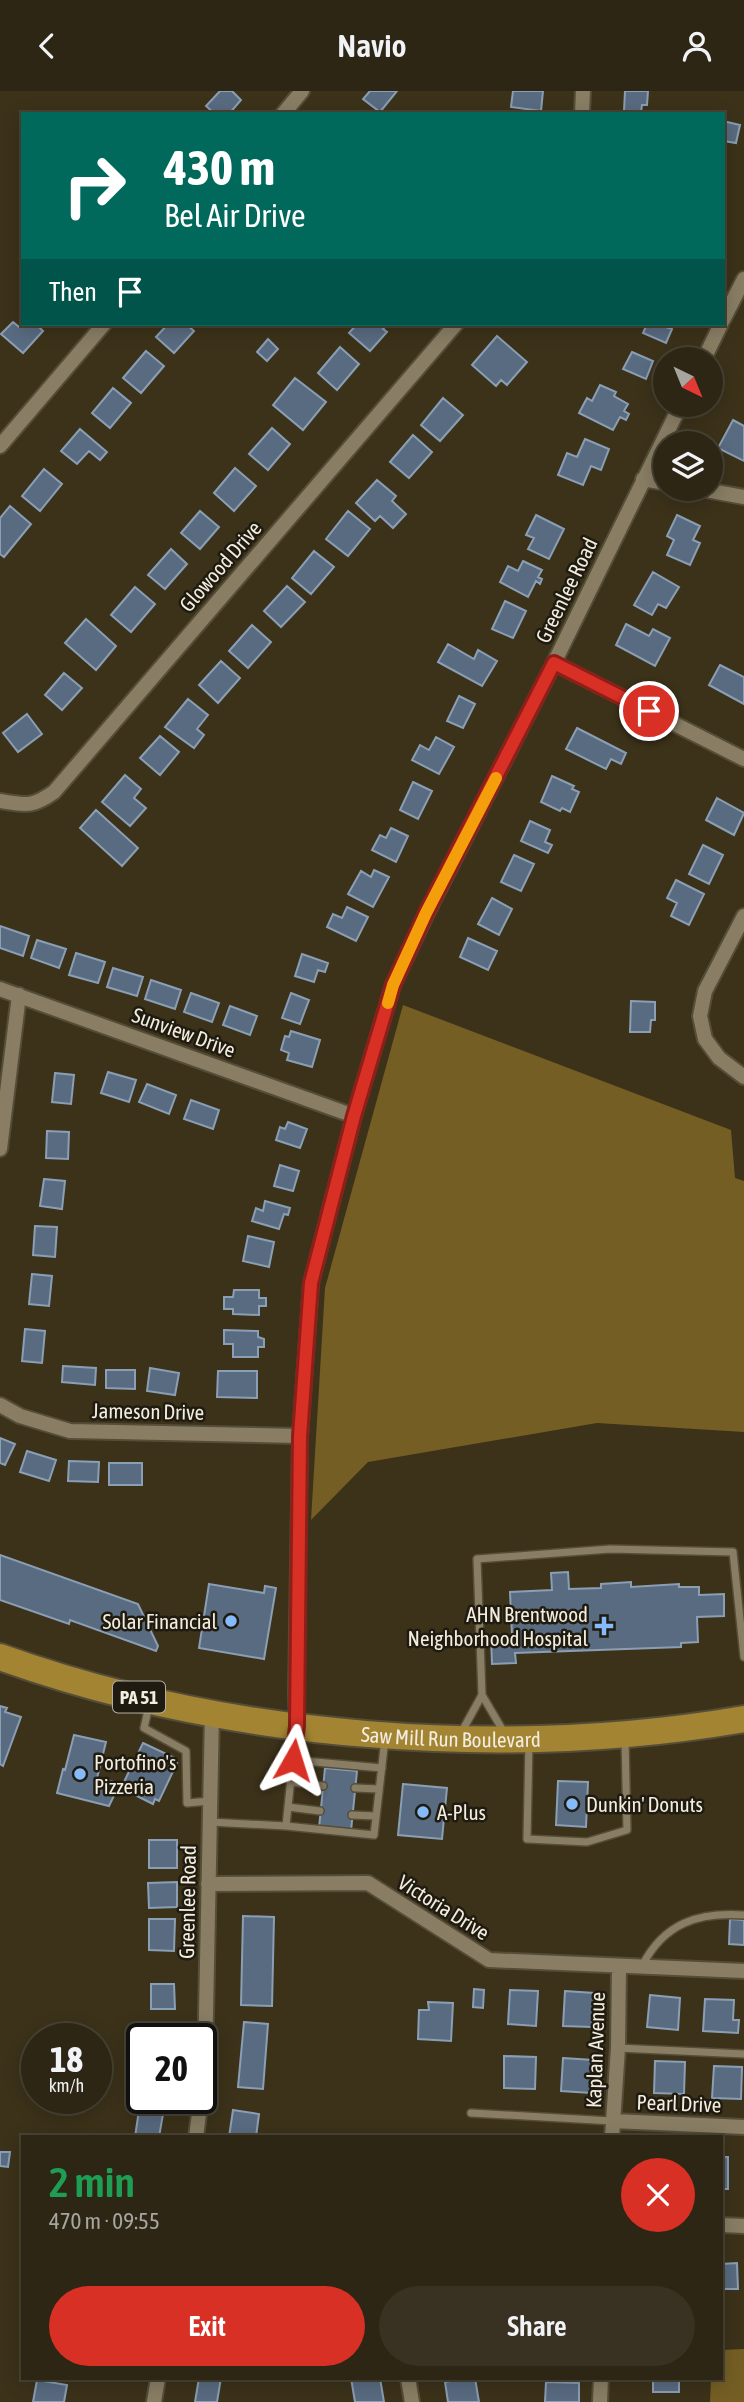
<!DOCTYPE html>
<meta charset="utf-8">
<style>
:root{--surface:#2d2614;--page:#393222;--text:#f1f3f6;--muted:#a7a5a0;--line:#484334;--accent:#d93025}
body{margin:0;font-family:"Asap Condensed",sans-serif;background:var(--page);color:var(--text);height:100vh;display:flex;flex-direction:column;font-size:26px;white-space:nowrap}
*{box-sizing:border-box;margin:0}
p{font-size:23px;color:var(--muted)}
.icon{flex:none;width:38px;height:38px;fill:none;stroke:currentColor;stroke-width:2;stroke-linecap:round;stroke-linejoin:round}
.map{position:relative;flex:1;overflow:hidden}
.panel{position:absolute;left:21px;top:2044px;width:702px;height:245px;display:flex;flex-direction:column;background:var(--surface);border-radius:0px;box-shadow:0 4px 18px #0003,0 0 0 2px var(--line)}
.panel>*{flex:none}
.hud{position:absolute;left:21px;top:21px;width:704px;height:214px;border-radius:0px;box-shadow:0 4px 18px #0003,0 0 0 2px var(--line);background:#00695c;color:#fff;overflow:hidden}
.needle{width:46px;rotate:137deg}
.tools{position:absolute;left:653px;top:256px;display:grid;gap:14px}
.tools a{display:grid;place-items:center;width:70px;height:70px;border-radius:50%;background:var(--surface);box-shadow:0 4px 18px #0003,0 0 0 2px var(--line);font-size:35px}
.speed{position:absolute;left:21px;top:1932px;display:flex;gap:14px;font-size:35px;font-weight:700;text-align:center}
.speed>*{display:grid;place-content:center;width:91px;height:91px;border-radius:50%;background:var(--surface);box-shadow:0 4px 18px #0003,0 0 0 2px var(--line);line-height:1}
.speed small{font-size:18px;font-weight:400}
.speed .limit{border:4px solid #111;border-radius:10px;background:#fff;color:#111}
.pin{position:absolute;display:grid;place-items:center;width:60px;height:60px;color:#fff;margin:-30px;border:4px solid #fff;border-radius:50%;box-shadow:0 2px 7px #0007}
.me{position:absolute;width:77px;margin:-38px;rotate:6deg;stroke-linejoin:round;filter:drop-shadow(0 0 5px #0008)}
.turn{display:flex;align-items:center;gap:24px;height:147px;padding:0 28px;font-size:32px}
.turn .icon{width:91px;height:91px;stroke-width:2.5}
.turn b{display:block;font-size:49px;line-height:60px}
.then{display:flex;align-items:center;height:66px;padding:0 28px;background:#0003;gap:14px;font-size:26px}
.round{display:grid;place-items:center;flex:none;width:74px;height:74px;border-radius:37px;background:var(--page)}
.overview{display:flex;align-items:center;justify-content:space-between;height:119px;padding:0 28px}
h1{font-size:42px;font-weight:600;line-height:52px;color:#1e9e55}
.button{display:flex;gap:14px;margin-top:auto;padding:14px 28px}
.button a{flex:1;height:80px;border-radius:42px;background:var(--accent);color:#fff;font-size:28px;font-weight:600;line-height:80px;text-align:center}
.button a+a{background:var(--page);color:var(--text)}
header{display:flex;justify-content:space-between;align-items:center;height:91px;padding:0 28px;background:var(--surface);font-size:32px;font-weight:600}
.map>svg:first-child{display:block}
.forest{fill:#745e24}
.building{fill:#596b80;stroke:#8a9eb4;stroke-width:2}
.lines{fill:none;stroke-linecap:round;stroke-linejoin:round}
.lane-casing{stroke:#554d38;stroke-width:10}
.street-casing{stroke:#554d38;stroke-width:18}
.highway-casing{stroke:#554d38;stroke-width:30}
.lane{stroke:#897e64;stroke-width:7}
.street{stroke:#897e64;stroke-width:14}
.highway{stroke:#a28432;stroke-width:26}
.route-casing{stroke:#8d1f18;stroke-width:18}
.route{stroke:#d93025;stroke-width:12}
.slow{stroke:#f59e0b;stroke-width:12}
.poi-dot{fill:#85bbfb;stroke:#1f1b10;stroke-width:2.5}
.labels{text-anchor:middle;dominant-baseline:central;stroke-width:5;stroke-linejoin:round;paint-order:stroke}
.shield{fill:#1f1b10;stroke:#b3aea1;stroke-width:2}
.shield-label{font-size:19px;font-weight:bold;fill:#f3eddf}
.street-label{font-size:21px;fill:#f3eddf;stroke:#1f1b10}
.poi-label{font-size:21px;fill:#f3eddf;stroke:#1f1b10;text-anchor:start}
</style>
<header><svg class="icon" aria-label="back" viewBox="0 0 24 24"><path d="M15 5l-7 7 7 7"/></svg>Navio<svg class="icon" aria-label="person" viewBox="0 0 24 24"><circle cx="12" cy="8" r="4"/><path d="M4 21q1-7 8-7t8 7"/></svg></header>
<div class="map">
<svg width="744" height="2311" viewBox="0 0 744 2311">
<rect width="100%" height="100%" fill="#3c321a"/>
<path class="forest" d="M403 914 731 1039 735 1087 744 1090V1341L597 1332 368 1371 311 1429 325 1197Z
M744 2258V2311H710L711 2287H721V2259Z"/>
<path class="building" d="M220 0H232L241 9 229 23H215L206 15Z
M370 0H397L380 21 363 8Z
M513 0H543L541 20 511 16Z
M625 0H648L647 14H642L641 21 624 20Z
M723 30 740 34 736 52 723 50Z
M13 231 19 236 23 232 36 233 43 240 23 262 1 243Z
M168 233H186L194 240 174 262 156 246Z
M357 233H388L383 238 387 241 370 260 349 242Z
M647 233H667L666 236 672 238 666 252 643 242Z
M497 245 527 271 507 294 501 289 496 295 472 274Z
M268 248 278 258 267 270 257 261Z
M340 256 359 273 337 299 318 282Z
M146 260 164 275 141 302 123 287Z
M632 261 653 270 646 288 623 278Z
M295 287 326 311 303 339 273 314Z
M600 294 616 301 614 305 628 313 624 320 629 323 626 329 620 326 613 339 579 322 587 307 592 310Z
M113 297 131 312 110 337 92 322Z
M443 307 463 324 440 350 421 334Z
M733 329 744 335V370L718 357Z
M272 337 290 353 268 379 249 363Z
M80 338 107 361 100 369 89 360 77 373 61 360Z
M413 344 432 361 409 387 390 371Z
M585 348 609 358 601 379 591 375 583 394 558 384 567 362 577 366Z
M235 377 256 395 234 420 214 402Z
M44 378 62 393 40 420 22 405Z
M377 389 396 405 392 410 406 423 393 437 380 425 375 430 356 412Z
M10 415 31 433 4 466 0 463V427Z
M200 420 219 436 200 458 181 442Z
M348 420 370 438 348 465 326 448Z
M536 424 564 438 549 468 528 458 534 447 526 444Z
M677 424 700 435 693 449 700 452 690 474 667 464 674 449 667 445Z
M171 458 187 473 165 498 148 484Z
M314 460 334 476 311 503 292 487Z
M523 470 542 479 538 486 542 488 540 493 536 490 528 506 500 491 508 475 518 480Z
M653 481 679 496 666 517 658 513 652 524 634 514Z
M287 495 305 511 281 536 264 520Z
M135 496 155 513 131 541 111 524Z
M505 510 526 520 513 547 492 538Z
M86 528 116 555 96 579 65 552Z
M626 533 649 545 653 538 670 547 655 575 616 554Z
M252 534 271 551 248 577 229 560Z
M448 553 474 568 478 559 497 570 482 595 438 571Z
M221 570 240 587 218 612 199 594Z
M720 574 744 586V613L709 594Z
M64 582 82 597 62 619 45 604Z
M459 605 475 613 463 637 447 630Z
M188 608 208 624 197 638 204 644 194 657 165 636Z
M27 623 42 643 18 661 3 642Z
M577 637 626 662 621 673 611 668 606 678 566 658Z
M160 645 179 661 160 684 140 667Z
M436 646 454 656 439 683 412 669 420 654 429 659Z
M125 684 141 698 134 707 146 717 130 735 102 711Z
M552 685 574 695 572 698 579 701 570 721 562 717 560 720 541 711Z
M413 691 432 700 418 728 400 719Z
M717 707 744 722 734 744 706 729Z
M96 719 138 757 122 775 80 737Z
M530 730 550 739 545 751 552 754 548 762 521 750Z
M391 737 408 745 396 771 372 759 380 744 386 747Z
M703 754 723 764 709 793 689 783Z
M514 764 534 773 521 800 501 791Z
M374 779 389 786 373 816 348 803 361 780 371 786Z
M676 789 704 803 689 834 671 825 677 812 667 807Z
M492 807 512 818 499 844 478 833Z
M347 816 368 826 356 850 327 836 333 823 342 827Z
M0 835 29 845 23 865 0 857Z
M468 847 497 860 488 879 460 866Z
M37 849 66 858 59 877 31 867Z
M76 862 105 871 98 892 69 884Z
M302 863 328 872 325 881 318 879 314 891 295 885Z
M113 877 143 886 137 905 107 896Z
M151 889 181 899 175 918 145 908Z
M191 902 219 912 212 931 184 921Z
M291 902 309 909 300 933 282 927Z
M631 910 655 911V929H651L650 941H630Z
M230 915 257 925 250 944 223 934Z
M291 940 320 949 312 976 287 969 289 962 281 959 285 945 289 946Z
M108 981 136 989 129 1011 101 1002Z
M55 982 74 984 71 1013 52 1011Z
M147 993 176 1004 169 1023 139 1011Z
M191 1009 219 1019 213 1038 184 1028Z
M288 1031 307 1038 300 1057 276 1049 280 1036 285 1038Z
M47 1040 69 1041 68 1068 46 1067Z
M280 1074 299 1080 293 1100 274 1095Z
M44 1088 65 1090 62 1118 40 1115Z
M265 1110 290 1117 288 1124 284 1123 279 1138 252 1130 256 1117 263 1120Z
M35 1135 57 1136 55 1166 33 1164Z
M248 1145 274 1151 269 1176 243 1170Z
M32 1183 52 1185 49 1215 29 1213Z
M234 1199H259V1207H266V1215H259V1224L233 1223V1218H224V1206H233Z
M25 1238 45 1240 42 1272 22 1270Z
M224 1239 258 1240V1246L264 1248V1256H258V1266H233V1253H224Z
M63 1275 96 1277 95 1294 62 1291Z
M150 1277 179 1282 175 1304 147 1300Z
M106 1279H135V1298L106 1297Z
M218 1280H257V1307L217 1306Z
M0 1347 15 1353 5 1374 0 1372Z
M27 1360 56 1369 49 1390 20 1381Z
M69 1370 99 1371 98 1391 68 1390Z
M109 1372H142V1394H109Z
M0 1464 138 1513 158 1555 156 1560 70 1529 69 1533 0 1509Z
M568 1481 569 1498 601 1497V1493L631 1491V1496L679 1493V1496H699V1504L724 1503V1525L697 1526 698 1551 681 1552V1556L515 1562 516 1572 492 1573 491 1546 512 1545 510 1501 552 1499 551 1482Z
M209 1493 264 1502 265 1495 276 1497 264 1568 199 1557Z
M0 1615 7 1617 5 1621 21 1626 3 1675 0 1673Z
M74 1644 106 1651 97 1687 120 1692 109 1715 57 1702 63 1678 65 1679Z
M143 1652 175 1667 174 1671 177 1672 159 1710 155 1708 153 1713 121 1697Z
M325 1677 357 1680 351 1740 319 1737Z
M558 1690 588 1691 586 1736 556 1734Z
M403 1693 447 1697 442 1748 398 1744Z
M149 1749H177V1777H149Z
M177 1791V1816L149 1817 148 1792Z
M243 1825 274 1826 272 1915 241 1914Z
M149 1828H175L174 1860 149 1859Z
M730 1828 744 1829V1854L729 1853Z
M151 1893H174L175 1918H151Z
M474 1898 484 1899 483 1917 473 1916Z
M510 1899 538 1900 536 1935 508 1933Z
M565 1900 594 1902 592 1936 563 1935Z
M650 1904 680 1907 678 1939 647 1936Z
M705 1908 734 1909 733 1929H739L738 1942 703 1940Z
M428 1911 453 1912 451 1950 418 1948 419 1919H429Z
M244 1931 268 1933 263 1998 238 1996Z
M62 1933 73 1934 70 1948H59Z
M504 1965 536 1966 535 1998 504 1997Z
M563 1967 593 1969 591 2002 561 2000Z
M655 1970 685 1971 684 2003 654 2002Z
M714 1975 742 1976 741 2008 712 2007Z
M139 2019 163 2023 159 2046H135Z
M233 2019 259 2023 256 2046H229Z
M0 2061H10L8 2076 0 2075Z
M721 2066H728V2098H721Z
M737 2172 738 2198H721V2173Z
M199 2287H221L217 2311H195Z
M351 2287H380L384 2311H355Z
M467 2287H475L479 2311H448L445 2291Z
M653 2287H679V2301H653Z
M37 2289 67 2294 64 2311H33Z
M546 2291 579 2292V2311H545Z"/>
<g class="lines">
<g class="lane-casing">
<path id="lane" d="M482 1604 505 1643
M149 1615 144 1637 186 1660 187 1712 210 1710
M461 1642 482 1604 477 1468 610 1458 733 1461 744 1566
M529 1651 527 1748 587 1751 627 1739 625 1647
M293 1669 382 1677
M291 1691 323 1695
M355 1697 379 1698
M288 1716 320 1720
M352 1724 376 1725
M210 1731 286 1735 296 1639
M286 1735 374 1744 385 1648
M642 1875C664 1832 698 1821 744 1824
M618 1957 744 1963
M471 2022 612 2030"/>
</g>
<g class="street-casing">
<path id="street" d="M283 23 302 0
M582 23 583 0
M723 229 744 188
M704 268 721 233
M0 355 104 233
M643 388 665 392
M695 397 744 406
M554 572 744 668
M0 710C26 714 31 717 54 701L456 233
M744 825 705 900 700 925 705 948 719 967 744 986
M0 898 354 1025
M0 1058 19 904
M0 1314 20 1325 70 1340 300 1345
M297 1635 296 1603 300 1345 311 1192 354 1025 393 894 427 822 554 572 681 313
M208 1793 368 1792 489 1869 744 1880
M201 2001 205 1973 212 1621
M613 2030 744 2036
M196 2046 201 2007
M612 2046 618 1957 619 1875
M721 2134 744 2135
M408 2287 412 2311
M154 2311 158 2287
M600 2311 601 2287"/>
</g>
<g class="highway-casing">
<g id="highway">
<path id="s1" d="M0 1566C229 1648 505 1669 744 1628"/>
</g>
</g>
<use href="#lane" class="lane"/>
<use href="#street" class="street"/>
<use href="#highway" class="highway"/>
</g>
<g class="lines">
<g class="route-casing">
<path id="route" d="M293 1669 297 1635 300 1345 311 1192 354 1025 393 894 426 822 554 572 649 620"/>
</g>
<use href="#route" class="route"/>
<path class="slow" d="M388 912 393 894 426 822 496 687"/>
</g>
<g class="poi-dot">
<circle cx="231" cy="1530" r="7"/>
<path d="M600.5 1524.5h7v7h7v7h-7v7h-7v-7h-7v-7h7z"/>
<circle cx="80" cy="1683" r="7"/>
<circle cx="572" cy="1713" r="7"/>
<circle cx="423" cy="1721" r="7"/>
</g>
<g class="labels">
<rect class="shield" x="113" y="1590.5" width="52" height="31" rx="5"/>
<g class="shield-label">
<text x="139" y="1606">PA 51</text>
</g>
<g class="street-label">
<text transform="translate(220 475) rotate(-49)">Glowood Drive</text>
<text transform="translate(566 499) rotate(-64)">Greenlee Road</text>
<text transform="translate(184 941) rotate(20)">Sunview Drive</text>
<text transform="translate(148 1320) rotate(1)">Jameson Drive</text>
<text stroke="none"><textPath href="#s1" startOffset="460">Saw Mill Run Boulevard</textPath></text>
<text transform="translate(187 1811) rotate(-89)">Greenlee Road</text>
<text transform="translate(444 1816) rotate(32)">Victoria Drive</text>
<text transform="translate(595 1959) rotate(-88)">Kaplan Avenue</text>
<text transform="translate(679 2012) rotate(2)">Pearl Drive</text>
</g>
<g class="poi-label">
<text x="588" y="1523" text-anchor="end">AHN Brentwood<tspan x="588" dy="24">Neighborhood Hospital</tspan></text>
<text x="217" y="1530" text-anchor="end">Solar Financial</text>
<text x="94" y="1671">Portofino's<tspan x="94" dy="24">Pizzeria</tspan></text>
<text x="586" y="1713">Dunkin' Donuts</text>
<text x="437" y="1721">A-Plus</text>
</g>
</g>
</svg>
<div class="tools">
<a><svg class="needle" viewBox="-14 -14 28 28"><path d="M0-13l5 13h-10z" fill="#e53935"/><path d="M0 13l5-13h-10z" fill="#a7a5a0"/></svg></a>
<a><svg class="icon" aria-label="layers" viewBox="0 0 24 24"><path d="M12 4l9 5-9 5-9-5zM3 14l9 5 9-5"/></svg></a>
</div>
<div class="speed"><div>18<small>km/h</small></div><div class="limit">20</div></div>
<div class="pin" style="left:649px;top:620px;background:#d93025"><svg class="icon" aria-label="arrive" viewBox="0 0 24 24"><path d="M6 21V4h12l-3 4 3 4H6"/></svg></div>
<svg class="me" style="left:293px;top:1669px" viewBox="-20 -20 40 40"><path d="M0-17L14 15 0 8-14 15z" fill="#d93025" stroke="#fff" stroke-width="4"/></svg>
<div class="hud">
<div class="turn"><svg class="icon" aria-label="right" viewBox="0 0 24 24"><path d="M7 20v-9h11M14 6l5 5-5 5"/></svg><div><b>430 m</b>Bel Air Drive</div></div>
<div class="then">Then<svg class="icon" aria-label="arrive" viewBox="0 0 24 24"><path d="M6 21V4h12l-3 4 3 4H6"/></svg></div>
</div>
<section class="panel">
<div class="overview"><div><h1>2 min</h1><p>470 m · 09:55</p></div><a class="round" style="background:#d93025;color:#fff"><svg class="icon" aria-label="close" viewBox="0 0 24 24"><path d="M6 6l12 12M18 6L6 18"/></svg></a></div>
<div class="button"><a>Exit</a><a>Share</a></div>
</section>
</div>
